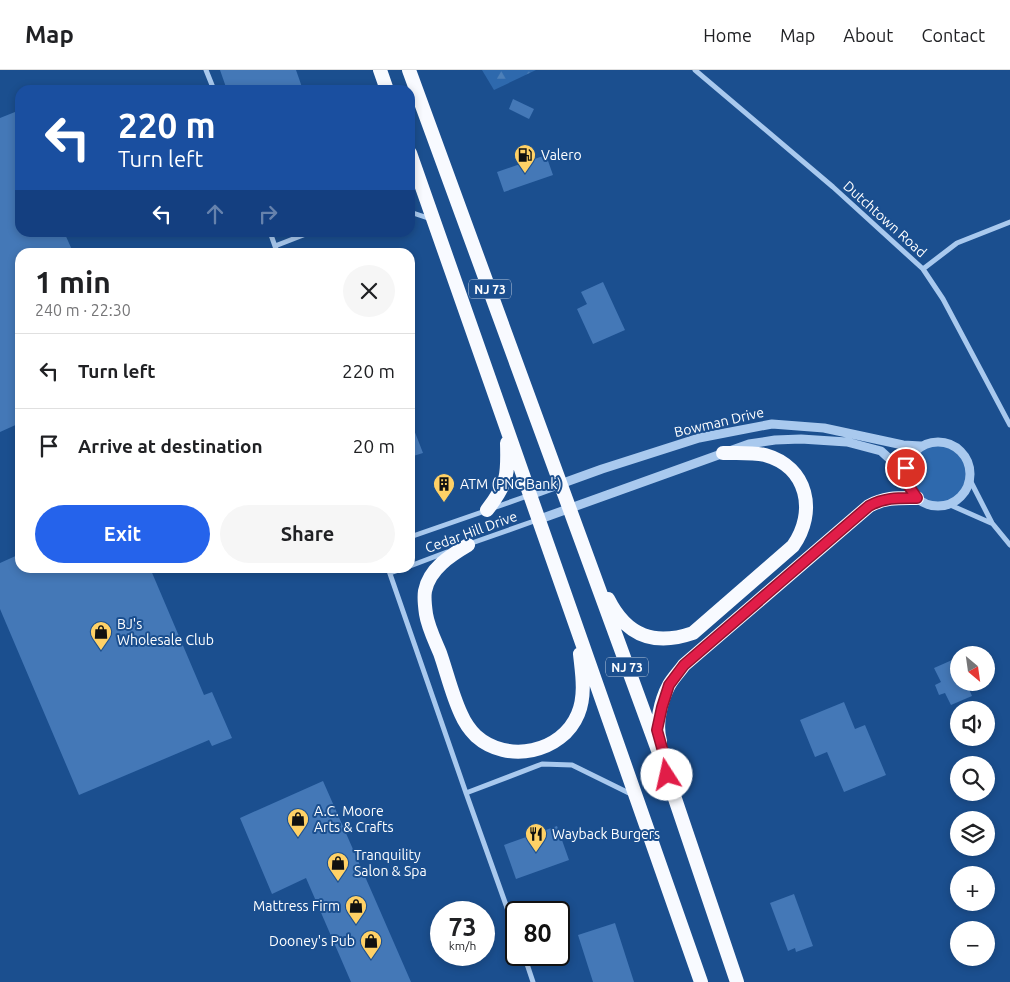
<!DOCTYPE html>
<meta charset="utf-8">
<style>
:root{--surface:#fff;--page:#f6f6f6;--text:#202124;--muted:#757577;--line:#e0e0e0;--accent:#2563eb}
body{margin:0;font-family:Ubuntu,sans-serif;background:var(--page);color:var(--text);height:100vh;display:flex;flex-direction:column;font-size:19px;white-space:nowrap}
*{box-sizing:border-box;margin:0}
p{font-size:16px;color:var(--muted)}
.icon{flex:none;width:28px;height:28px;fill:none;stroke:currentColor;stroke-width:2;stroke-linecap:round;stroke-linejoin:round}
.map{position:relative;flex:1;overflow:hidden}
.details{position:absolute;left:15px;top:178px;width:400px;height:325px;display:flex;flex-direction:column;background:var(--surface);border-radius:15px;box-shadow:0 2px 8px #0003}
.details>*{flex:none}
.banner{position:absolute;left:15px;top:15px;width:400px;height:152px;border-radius:15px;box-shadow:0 2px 8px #0003;background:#1a4fa0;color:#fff;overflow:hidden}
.needle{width:32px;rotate:151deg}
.tools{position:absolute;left:950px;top:576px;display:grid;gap:10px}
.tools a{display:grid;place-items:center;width:45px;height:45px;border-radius:50%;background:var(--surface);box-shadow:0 2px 8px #0003;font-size:25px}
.speed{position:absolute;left:430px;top:831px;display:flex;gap:10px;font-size:25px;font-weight:700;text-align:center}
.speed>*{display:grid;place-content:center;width:65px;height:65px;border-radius:50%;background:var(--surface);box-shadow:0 2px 8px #0003;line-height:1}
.speed small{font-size:12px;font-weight:400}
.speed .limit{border:2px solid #111;border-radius:8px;background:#fff;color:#111}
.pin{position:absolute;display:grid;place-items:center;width:42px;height:42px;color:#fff;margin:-21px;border:2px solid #fff;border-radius:50%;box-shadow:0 1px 5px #0007}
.me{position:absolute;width:55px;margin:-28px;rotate:350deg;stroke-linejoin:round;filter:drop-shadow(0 0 4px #0008)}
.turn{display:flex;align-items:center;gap:18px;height:105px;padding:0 20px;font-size:22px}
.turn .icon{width:65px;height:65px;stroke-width:2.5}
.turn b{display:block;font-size:35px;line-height:42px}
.lanes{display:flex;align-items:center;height:48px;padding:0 20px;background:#0003;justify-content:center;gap:25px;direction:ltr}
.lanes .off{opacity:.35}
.round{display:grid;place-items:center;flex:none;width:52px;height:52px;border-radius:26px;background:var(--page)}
.summary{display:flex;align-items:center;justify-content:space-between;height:85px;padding:0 20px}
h1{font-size:30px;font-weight:600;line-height:38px}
.primary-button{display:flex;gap:10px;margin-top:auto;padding:10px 20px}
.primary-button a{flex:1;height:58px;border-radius:30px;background:var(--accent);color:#fff;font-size:20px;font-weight:600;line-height:58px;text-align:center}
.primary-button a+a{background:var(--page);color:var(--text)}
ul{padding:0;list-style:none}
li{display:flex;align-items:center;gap:15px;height:75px;padding:0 20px;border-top:1px solid var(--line)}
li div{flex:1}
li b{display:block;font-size:19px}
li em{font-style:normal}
header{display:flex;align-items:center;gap:30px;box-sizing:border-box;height:70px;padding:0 25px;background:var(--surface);border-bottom:1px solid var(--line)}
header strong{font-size:24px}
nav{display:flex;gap:28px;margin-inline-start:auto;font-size:18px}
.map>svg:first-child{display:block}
.green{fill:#2e69ad}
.forest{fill:url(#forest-firs)}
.building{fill:#4478b7}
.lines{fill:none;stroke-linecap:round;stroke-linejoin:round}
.minor{stroke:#a9c9ee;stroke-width:5}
.tertiary{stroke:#a9c9ee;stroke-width:9}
.trunk{stroke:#f8faff;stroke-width:14}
.route-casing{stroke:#92132f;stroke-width:12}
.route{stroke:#e11d48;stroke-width:9}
.labels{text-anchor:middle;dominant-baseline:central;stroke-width:4;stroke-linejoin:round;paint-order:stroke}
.shield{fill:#1b4f8f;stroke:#bbcadd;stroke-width:1}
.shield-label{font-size:12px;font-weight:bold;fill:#fff}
.poi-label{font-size:14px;fill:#fff;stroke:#1b4f8f;text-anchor:start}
.street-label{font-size:14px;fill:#fff;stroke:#1b4f8f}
</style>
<header>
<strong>Map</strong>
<nav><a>Home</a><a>Map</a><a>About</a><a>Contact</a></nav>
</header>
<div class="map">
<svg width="1010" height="912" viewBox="0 0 1010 912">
<defs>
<pattern id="forest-firs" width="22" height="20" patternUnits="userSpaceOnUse" patternTransform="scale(1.25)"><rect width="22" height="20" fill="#2e69ad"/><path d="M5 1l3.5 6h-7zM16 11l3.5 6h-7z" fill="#4d80b9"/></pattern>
</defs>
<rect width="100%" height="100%" fill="#1b4f8f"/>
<path class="green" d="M906 404a32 32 0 1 1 64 0a32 32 0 1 1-64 0Z"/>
<path class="forest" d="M482 0H536L494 20Z"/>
<path class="building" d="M220 0H296L303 20H227Z
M513 29 534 39 529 49 509 39Z
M20 40V162H64L73 182H20V353L0 362V48Z
M546 85 553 105 504 122 497 102Z
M603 212 625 260 593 274 577 239 587 234 581 222Z
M410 352H411L423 383 410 387Z
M20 484V498H150L204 625 212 622 232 668 212 676 209 670 79 725 0 539V493Z
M959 587V612H966L972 626 951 635 945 623 939 625 935 615 941 612 934 598Z
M844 632 855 659 865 655 886 705 844 722 827 682 815 687 800 650Z
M323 711 374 827 411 912H351L306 808 272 824 240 748Z
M557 756 569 790 516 809 504 775Z
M794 824 813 876 796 882 795 878 788 881 770 833Z
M615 853 634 912H593L578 865Z"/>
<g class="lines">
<path class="minor" d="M206 0 214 20
M695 0 833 117 923 199 943 229 1010 355
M410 142 431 149
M270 162 277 182
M275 176 311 162
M923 199 957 173 1010 152
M970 410 992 453 1010 475
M948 434 991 453
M493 438 530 425
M410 467 485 441
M469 474 537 450
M410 496 447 482
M388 498 466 723 516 863
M390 503 405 498
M466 723 542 694 572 695 633 725
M524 885 533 912"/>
<path class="tertiary" d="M906 404a32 32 0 1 1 64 0a32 32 0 1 1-64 0Z
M530 425 602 399 699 368 772 354 824 358 903 375 921 376
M540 449 749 374 775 370 801 369 847 372 881 381 906 404"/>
<path class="trunk" d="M380 0 387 20
M409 0 667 705 737 912
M410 83 701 912
M487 440C508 413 508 405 507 373
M468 475C451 485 429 499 425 521 424 527 425 537 426 544 428 557 435 571 440 583 447 603 452 625 461 644 464 651 470 660 476 666 507 694 562 683 578 644 586 625 582 603 580 584
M608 529C627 567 655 576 693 563L793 476C817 442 808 397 765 385 752 382 736 383 723 383
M660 671C655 654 661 630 669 615 673 608 679 602 684 595L869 436C885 427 899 428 917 428"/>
</g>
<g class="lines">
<g class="route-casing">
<path id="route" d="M667 705V696L657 660 662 637 669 615 684 595 869 436C885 427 900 428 917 428L908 415 906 398"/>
</g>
<use href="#route" class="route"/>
</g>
<defs>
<g id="fuel-pin" transform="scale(1.125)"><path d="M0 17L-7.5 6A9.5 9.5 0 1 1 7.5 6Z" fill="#ffd166" stroke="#1b4f8f"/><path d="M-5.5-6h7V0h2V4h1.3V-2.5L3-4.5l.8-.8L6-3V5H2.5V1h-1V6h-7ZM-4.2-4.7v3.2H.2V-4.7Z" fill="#111"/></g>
<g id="building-pin" transform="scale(1.125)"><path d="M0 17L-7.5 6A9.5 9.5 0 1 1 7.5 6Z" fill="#ffd166" stroke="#1b4f8f"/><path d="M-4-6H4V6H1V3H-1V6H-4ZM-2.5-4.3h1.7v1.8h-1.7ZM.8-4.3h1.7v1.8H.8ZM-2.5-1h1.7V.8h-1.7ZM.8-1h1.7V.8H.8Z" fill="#111"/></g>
<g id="shop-pin" transform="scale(1.125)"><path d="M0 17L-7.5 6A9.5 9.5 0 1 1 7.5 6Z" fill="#ffd166" stroke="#1b4f8f"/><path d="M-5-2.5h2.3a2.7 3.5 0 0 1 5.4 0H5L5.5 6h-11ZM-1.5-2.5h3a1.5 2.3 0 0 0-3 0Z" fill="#111"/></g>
<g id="restaurant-pin" transform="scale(1.125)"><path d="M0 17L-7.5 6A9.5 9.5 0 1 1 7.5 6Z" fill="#ffd166" stroke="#1b4f8f"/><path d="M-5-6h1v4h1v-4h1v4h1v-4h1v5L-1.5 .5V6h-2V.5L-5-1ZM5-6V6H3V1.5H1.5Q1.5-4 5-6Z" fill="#111"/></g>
</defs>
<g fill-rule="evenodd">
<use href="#fuel-pin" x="525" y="85"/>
<use href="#building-pin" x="444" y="414"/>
<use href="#shop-pin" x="101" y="562"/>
<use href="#shop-pin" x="298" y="749"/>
<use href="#restaurant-pin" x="536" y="764"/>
<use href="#shop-pin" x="338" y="793"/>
<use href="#shop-pin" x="356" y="836"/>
<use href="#shop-pin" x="371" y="871"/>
</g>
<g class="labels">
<g class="shield">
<rect x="469" y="209.5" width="42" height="19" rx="4"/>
<rect x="606" y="587.5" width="42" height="19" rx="4"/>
</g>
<g class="shield-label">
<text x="490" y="219">NJ 73</text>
<text x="627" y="597">NJ 73</text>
</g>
<g class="poi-label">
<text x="541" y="85">Valero</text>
<text x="460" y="414">ATM (PNC Bank)</text>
<text x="117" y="554">BJ's<tspan x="117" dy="16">Wholesale Club</tspan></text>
<text x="314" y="741">A.C. Moore<tspan x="314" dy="16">Arts &amp; Crafts</tspan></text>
<text x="552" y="764">Wayback Burgers</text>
<text x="354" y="785">Tranquility<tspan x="354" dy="16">Salon &amp; Spa</tspan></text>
<text x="340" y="836" text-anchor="end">Mattress Firm</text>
<text x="355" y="871" text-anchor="end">Dooney's Pub</text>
</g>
<g class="street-label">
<text transform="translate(885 149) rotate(42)">Dutchtown Road</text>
<text transform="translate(719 352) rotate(-13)">Bowman Drive</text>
<text transform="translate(471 462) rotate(-20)">Cedar Hill Drive</text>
</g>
</g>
</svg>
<div class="tools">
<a><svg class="needle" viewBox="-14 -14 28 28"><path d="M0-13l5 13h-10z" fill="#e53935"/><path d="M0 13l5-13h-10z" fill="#757577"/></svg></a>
<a><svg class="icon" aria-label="sound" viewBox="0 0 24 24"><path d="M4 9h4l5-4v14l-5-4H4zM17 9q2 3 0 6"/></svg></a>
<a><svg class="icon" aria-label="search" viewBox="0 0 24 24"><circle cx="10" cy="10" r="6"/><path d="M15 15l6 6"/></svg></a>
<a><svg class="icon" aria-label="layers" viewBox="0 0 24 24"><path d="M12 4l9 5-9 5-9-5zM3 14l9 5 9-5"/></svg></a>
<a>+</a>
<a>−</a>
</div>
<div class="speed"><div>73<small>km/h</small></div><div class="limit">80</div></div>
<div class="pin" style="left:906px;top:398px;background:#d93025"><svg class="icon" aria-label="arrive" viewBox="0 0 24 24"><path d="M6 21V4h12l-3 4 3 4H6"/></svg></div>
<svg class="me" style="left:667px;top:705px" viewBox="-20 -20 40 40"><circle r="19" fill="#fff"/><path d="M0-13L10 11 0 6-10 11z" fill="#e11d48"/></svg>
<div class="banner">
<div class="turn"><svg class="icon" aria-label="left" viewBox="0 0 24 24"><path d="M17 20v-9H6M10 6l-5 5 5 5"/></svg><div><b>220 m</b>Turn left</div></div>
<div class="lanes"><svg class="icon" aria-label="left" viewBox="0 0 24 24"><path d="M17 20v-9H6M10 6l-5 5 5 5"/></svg><svg class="icon off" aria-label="ahead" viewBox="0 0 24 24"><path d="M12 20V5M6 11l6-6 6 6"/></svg><svg class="icon off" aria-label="right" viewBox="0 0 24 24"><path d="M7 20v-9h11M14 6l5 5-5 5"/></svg></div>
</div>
<section class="details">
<div class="summary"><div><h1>1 min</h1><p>240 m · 22:30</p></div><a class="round"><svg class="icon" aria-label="close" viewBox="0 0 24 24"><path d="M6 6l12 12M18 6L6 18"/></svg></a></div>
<ul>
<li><svg class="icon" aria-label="left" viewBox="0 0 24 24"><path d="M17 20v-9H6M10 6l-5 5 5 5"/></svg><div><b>Turn left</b></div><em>220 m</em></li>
<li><svg class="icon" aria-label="arrive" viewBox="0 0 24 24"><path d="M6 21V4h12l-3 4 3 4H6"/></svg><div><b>Arrive at destination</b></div><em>20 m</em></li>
</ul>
<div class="primary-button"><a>Exit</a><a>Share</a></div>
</section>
</div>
